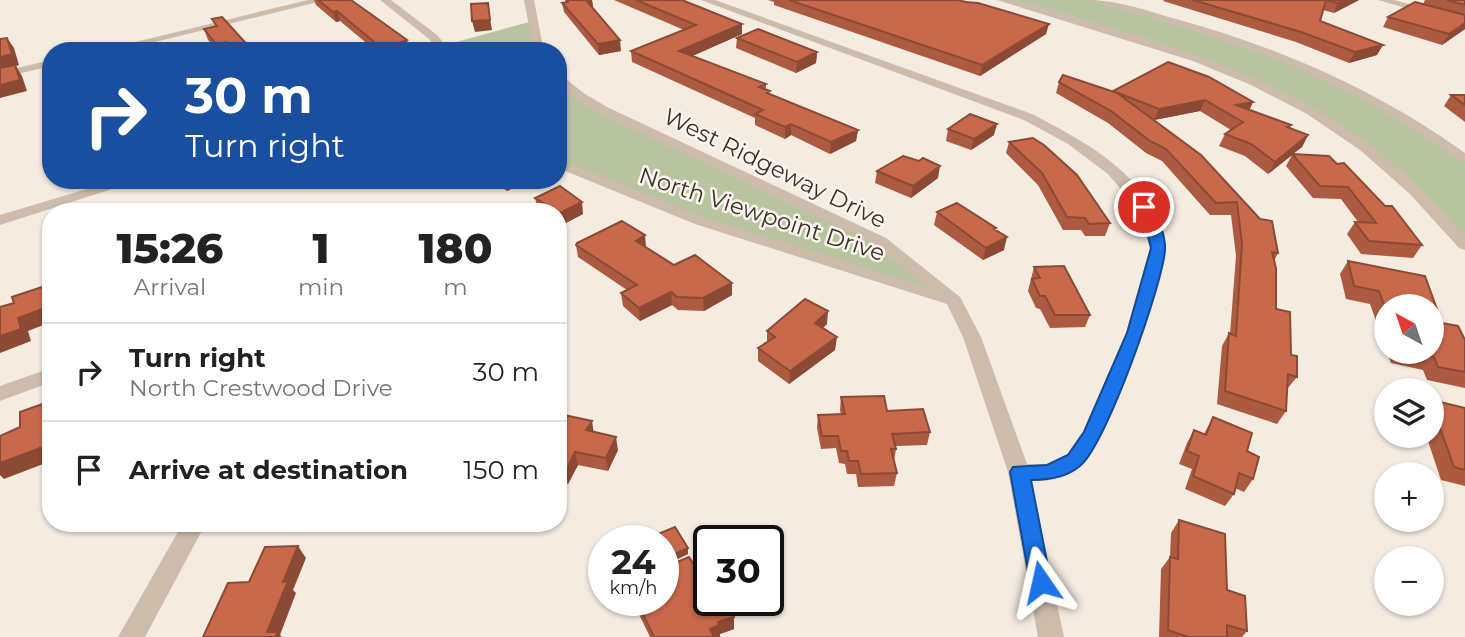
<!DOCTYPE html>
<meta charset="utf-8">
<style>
:root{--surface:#fff;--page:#f2f2f2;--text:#222;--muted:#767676;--line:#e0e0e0}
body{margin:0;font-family:Montserrat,sans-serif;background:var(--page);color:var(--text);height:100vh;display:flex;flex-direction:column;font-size:26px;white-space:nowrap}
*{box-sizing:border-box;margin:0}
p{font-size:23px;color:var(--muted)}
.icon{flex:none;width:38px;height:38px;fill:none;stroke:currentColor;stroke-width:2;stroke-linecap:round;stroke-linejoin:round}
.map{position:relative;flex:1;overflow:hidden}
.side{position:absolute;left:42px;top:203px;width:525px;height:329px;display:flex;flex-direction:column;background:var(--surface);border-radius:28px;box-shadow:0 2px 5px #0004}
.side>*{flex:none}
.guide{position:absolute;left:42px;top:42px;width:525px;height:147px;border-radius:28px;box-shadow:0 2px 5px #0004;background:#1a4fa0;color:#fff;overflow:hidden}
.needle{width:46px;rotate:320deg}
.controls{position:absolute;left:1374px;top:294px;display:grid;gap:14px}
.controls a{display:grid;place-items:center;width:70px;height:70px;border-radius:50%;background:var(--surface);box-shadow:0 2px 5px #0004;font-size:35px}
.speed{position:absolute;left:588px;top:525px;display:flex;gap:14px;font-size:35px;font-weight:700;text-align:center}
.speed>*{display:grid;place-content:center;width:91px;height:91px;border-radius:50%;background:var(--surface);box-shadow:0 2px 5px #0004;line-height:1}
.speed small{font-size:18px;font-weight:400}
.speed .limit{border:4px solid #111;border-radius:10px;background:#fff;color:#111}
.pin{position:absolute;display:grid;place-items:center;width:60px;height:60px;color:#fff;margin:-30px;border:4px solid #fff;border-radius:50%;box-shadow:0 2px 7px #0007}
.me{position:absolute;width:77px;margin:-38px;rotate:349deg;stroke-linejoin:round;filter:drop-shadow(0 0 5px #0008)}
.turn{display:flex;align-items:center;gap:24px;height:147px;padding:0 28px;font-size:32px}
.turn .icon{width:91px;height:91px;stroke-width:2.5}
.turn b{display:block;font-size:49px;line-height:60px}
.eta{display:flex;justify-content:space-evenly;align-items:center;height:119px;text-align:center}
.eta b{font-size:42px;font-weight:800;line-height:49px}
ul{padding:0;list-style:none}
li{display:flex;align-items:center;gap:21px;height:98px;padding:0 28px;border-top:2px solid var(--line)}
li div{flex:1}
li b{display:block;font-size:26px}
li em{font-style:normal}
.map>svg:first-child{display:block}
.green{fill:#b8c4a0}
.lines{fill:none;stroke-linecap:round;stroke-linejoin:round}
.street{fill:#cdbbac;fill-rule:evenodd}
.wall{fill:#ac5a40}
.shaded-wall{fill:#8c4a34}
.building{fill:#c8694b;stroke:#8c4a34;stroke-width:2}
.route{fill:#1a73e8;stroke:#114b97;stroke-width:2}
.labels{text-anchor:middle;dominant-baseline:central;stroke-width:5;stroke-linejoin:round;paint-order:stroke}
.street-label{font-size:23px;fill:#3b302b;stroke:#fbf5ee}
</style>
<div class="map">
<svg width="1465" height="637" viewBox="0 0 1465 637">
<rect width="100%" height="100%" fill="#f4ebe1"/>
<path class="green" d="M1002 0H1094L1185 22 1328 74 1465 159V245L1411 185 1318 114 1151 40Z
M533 21 542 51H445L442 46Z
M558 76 581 97 880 241 954 301 711 224 558 163Z"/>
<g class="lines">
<path class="street" d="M308 0H326L118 51H98Z
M380 0H391L437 35 450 51H439L429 39Z
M524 0H534L542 42 547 51H536L532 42Z
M701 0H715L1032 114C1080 139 1139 170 1159 223 1162 230 1166 242 1166 249 1164 285 1107 444 1081 466 1067 478 1049 482 1031 481L1064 637H1038L1008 472 963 337 947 304 695 224 558 168V159L705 218 926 287 874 244 599 113 577 100 558 83V73L585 94 607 107 886 238 960 297 981 337 1027 464H1047L1067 454 1083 431 1126 333 1150 248 1137 208 1108 174 1068 144 1024 120Z
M997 0C1033 0 1071 16 1106 26 1199 53 1290 86 1368 144 1404 170 1435 203 1465 236V250L1459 248 1410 194 1360 150 1307 114 1251 85 1193 61Z
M1088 0C1118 0 1148 11 1176 19 1281 48 1377 90 1465 153V163L1374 105 1284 62 1189 29Z
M1378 0H1394L1465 19V25Z
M51 60V66L0 78V72Z
M117 180H140L0 225V215Z
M51 368V382L0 401V386Z
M183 523H206L145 637H118Z"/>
</g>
<path class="wall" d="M314 0H351L407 40 409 48 413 51H376L340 21 336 22 316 5Z
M565 0H592L593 7H592L621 51 599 55 564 12 562 3 566 2Z
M614 0H682L742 34 692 56 766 84V89L770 94 858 130 856 141 830 154 791 135 785 139 755 125V118L632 62 631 51 684 30Z
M768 0H958L1046 34 980 76 774 5V2Z
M1164 0H1359L1334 13 1323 10 1320 21 1377 55 1349 63 1296 42 1163 1Z
M1425 0H1465V29L1442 45 1383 27 1388 17 1423 4Z
M212 19 253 51H218L208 40 204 29 216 27Z
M737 38 817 52 816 63 796 73 736 48Z
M1059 82 1113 92 1253 102 1249 110 1291 125 1289 128 1308 135 1302 147 1292 154 1337 164 1422 245 1413 258 1361 254 1347 234 1355 222H1358L1341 199 1313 198 1286 166 1292 155 1268 174 1245 156 1219 146 1225 134 1231 130 1200 111 1154 120 1201 155 1278 253 1274 261 1276 309 1291 355 1297 377 1287 389 1286 411 1277 424 1217 404 1222 346 1229 333 1230 334 1236 256 1231 215H1210L1162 161 1146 153 1108 123 1056 93Z
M1451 95H1465V122L1444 106Z
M948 129 994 135 971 150 946 141Z
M1009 142 1110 223 1105 236H1085L1081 230H1063L1038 185 1006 153Z
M877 171 938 178 911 198 875 183Z
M491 180H528L507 191Z
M535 198 583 214 562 225 558 223V212H540L538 210Z
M937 212 996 230 1004 250 983 260 934 225Z
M576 245 646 247 674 265 732 295 704 311 678 310 672 305 640 321 623 306 621 293 627 290 578 257Z
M1348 261 1442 323 1465 340V388L1427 380 1423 370 1391 363 1387 352H1432L1386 306V349L1370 304 1346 299 1340 274Z
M1034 267 1090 315 1085 327 1050 328 1040 309 1036 308 1028 291Z
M827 324 823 328 835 350 789 384 758 361V348L767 343V331Z
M841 397 887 411 930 432 927 445 896 446V449L894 461 897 473 894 486 858 487 856 474H847L845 464 839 463 836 448 821 449 817 428 818 415H841L840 410Z
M1432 400 1465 408V486L1441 480 1428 441 1408 436H1432Z
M1213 417 1247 451 1253 479 1244 492 1235 488 1234 494 1225 506 1185 489 1192 469 1179 464 1187 443 1194 430 1204 434Z
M558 425 593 432 618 450 608 471 578 465 568 484 558 481Z
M1179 520 1227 590 1247 631 1242 637H1159L1161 569 1170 557 1171 533Z
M658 534 688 554 671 562 663 549V541H659Z
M632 600H663L734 629 720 634V637H650Z"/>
<path class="shaded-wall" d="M585 0H592L593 7 586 8Z
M1345 0H1359L1334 13 1338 3Z
M337 11 340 21 336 22 333 12Z
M489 13 492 30 475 32 472 21Z
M1465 23V29L1442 45 1449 34Z
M742 24V34L679 62V51Z
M1049 24 1046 34 980 76 982 65Z
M7 38 14 48 19 65 16 66 22 76 27 91 0 98V57Z
M407 40 409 51 399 43Z
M620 40 621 51 599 55 598 44Z
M226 42 230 51H219L216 44Z
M1383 45 1377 55 1349 63 1355 52Z
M817 52 816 63 796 73 797 62Z
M1205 100 1200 111 1154 120 1159 109Z
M1253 102 1248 113 1231 116 1236 105Z
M791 124V135L785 139V127Z
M997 124 994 135 971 150 974 139Z
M858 130 856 141 830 154 831 142Z
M1308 135 1302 147 1268 174 1275 162Z
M940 166 938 178 911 198 913 186Z
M505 180H528L507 191Z
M582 202 583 214 562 225 560 213Z
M645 235 646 247 636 241Z
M1007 237 1004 250 983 260 986 248Z
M732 283V295L704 311 703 298Z
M42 287 51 299V322L28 331 31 341 0 353V336L18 318Z
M671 292 672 305 640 321 639 308Z
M828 311 827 324 814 335 815 323Z
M837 337 835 350 789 384 790 371Z
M592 421 594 434 586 430Z
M616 437 618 450 608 471 606 458Z
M51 444V461L4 479 0 475V463Z
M575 452 578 465 568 484 566 471Z
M298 546 306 558 293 590 296 593 280 635 282 637H271L267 632 283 582Z
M688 548V554L671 562 670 556Z
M734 617V629L720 634 719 637H711L710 629 718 622Z"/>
<path class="building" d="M318 0H351L407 40 399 43 413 51H385L337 11 333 12Z
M567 0H586L620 40 598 44 562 3 568 2Z
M636 0H682L742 24 679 51 766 84 759 87 770 91 767 93 858 130 831 142 791 124 785 127 755 114 763 110 631 51 696 25Z
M789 0H958L966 2 978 3 1049 24 982 65Z
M1193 0H1345L1338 3 1326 0 1320 21 1383 45 1355 52 1301 32Z
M1447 0H1465V5Z
M1415 2 1465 15V23L1449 34 1388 17Z
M488 3 490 20 472 21 471 4Z
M222 17 253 51H231L226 42 216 44 204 29 217 26 212 19Z
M758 29 817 52 797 62 737 38Z
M7 38 12 54 0 57V39Z
M136 44 140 51H113L112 49Z
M1168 62 1209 77 1253 102 1236 105 1291 125 1287 127 1308 135 1275 162 1251 144 1225 134 1243 122 1205 100 1159 109 1113 91Z
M15 65 20 80 0 85V68Z
M1063 75 1117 93 1201 155 1260 219 1272 221 1278 253 1272 252 1276 268V309L1290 312 1291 355 1297 356V377L1288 374 1286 411 1225 391 1229 333 1236 336 1242 244 1237 202 1216 203 1166 149 1150 141 1111 111 1059 82Z
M1451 95H1465V105Z
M970 114 997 124 974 139 948 129Z
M1033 138 1044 145 1077 175 1110 223 1089 224 1085 218 1067 217 1042 173 1009 142Z
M1292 154 1329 156 1337 164 1344 163 1385 206H1392L1422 245 1369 241 1355 222 1376 223 1348 187 1320 186Z
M903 156 919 161 923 158 940 166 913 186 877 171Z
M560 186 582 202 560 213 535 198Z
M957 203 996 228 994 229 1007 237 986 248 937 212Z
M622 221 645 235 636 241 674 265 695 255 732 283 703 298 677 297 671 292 639 308 621 293 637 285 576 245 577 243Z
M1348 261 1425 276 1442 323 1458 326 1465 340V372L1438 367 1434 357 1409 352H1432V306H1386V310L1379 291 1354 286Z
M1064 266 1090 315H1055L1045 296H1040L1032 279 1040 278 1034 267Z
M42 287 48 307 18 318 21 329 0 336V307L14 303 12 297Z
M805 299 828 311 815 323 837 337 790 371 758 348 775 337 767 331Z
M884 396 887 411 923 409 930 432 892 434 896 449H891L897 473 861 474 858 461H849L847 451H841L838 436H822L818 415 845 414 841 397Z
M1432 400 1465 408V470L1454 467 1440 428 1432 426Z
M51 401V444L0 463V436L20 427V412Z
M564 415 592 421 586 430 616 437 606 458 575 452 566 471 558 469V425Z
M1213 417 1252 433 1247 451 1259 457 1253 479 1239 473 1234 494 1193 476 1199 456 1187 451 1194 430 1206 435Z
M1179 520 1225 534 1227 590 1245 596 1247 631 1227 625V637H1188L1168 630 1170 557 1178 559Z
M675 527 688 548 670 556 663 544V541H662L658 534Z
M298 546 283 582 288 581 267 632H278L275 637H203L228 583 249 582 265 547Z
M689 557 699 573 709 568V600H726L734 617 718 622 719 625 710 629 714 637H654L636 600H663V568Z"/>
<path class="route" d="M1144 203 1149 204C1157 216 1166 235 1165 250 1162 286 1107 442 1081 465 1068 477 1047 480 1031 480L1051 582 1048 589 1041 592 1033 589 1030 582 1010 472 1013 467 1047 465 1068 455 1084 432 1127 333 1151 248 1145 224 1138 207Z"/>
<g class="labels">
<g class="street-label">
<text transform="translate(775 168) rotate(26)">West Ridgeway Drive</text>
<text transform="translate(762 214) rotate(18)">North Viewpoint Drive</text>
</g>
</g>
</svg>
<div class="controls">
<a><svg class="needle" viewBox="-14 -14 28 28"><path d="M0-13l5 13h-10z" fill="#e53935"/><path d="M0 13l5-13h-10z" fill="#767676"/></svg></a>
<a><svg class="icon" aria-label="layers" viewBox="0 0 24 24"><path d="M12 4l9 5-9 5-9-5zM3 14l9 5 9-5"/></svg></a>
<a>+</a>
<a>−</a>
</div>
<div class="speed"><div>24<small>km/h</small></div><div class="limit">30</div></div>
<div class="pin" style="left:1144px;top:207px;background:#d93025"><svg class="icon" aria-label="arrive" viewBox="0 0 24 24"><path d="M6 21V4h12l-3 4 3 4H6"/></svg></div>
<svg class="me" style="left:1041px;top:582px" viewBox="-20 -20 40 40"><path d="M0-17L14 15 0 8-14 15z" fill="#1a73e8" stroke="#fff" stroke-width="4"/></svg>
<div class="guide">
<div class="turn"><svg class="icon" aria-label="right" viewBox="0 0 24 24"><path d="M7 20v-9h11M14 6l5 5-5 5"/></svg><div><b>30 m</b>Turn right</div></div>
</div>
<section class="side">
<div class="eta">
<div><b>15:26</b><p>Arrival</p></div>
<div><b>1</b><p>min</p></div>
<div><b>180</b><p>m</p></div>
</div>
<ul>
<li><svg class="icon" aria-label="right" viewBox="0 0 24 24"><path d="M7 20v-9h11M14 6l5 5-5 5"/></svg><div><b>Turn right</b><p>North Crestwood Drive</p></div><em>30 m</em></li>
<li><svg class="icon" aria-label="arrive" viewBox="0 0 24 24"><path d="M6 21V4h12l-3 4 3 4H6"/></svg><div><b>Arrive at destination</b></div><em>150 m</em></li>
</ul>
</section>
</div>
